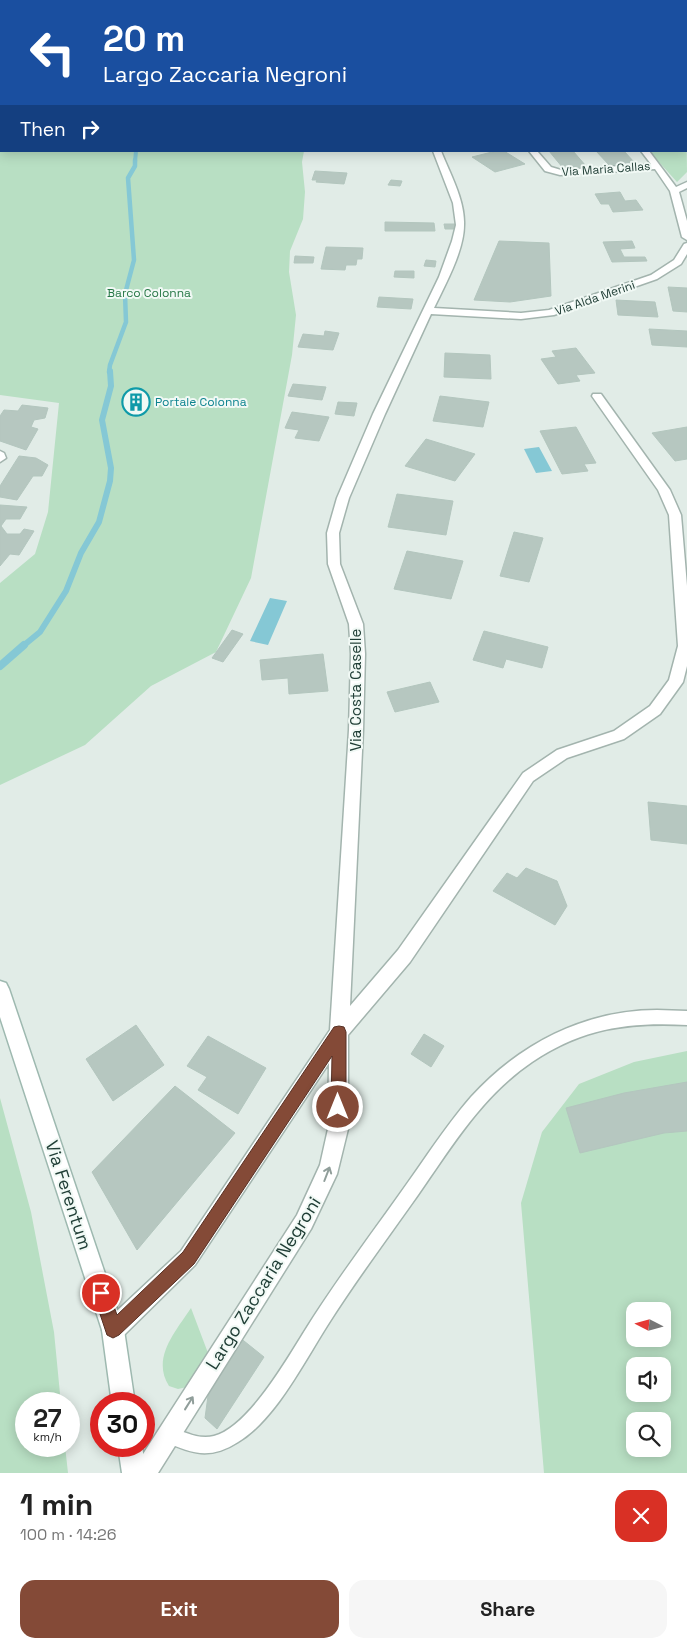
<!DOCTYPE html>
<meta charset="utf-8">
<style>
:root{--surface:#fff;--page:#f6f6f6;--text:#222;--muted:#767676;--accent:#844a37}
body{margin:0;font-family:"Space Grotesk",sans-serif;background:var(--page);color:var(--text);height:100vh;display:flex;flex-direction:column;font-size:19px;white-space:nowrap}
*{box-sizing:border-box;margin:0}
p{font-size:16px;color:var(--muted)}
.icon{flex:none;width:28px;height:28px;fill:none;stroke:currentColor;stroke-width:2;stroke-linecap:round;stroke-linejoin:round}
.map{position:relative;height:1473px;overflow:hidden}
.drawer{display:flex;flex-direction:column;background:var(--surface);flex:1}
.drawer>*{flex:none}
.top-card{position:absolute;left:0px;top:0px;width:688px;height:152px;box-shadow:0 2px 12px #0003;background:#1a4fa0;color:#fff;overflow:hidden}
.needle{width:32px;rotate:276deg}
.buttons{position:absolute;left:626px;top:1302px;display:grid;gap:10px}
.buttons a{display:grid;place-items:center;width:45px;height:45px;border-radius:10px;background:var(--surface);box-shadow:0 2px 12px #0003;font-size:25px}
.speed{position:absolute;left:15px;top:1392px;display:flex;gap:10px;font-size:25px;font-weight:700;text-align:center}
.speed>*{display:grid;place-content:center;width:65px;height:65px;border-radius:50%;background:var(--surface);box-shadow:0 2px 12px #0003;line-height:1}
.speed small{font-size:12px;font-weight:400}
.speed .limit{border:8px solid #d22;background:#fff;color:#111}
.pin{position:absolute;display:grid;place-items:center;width:42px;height:42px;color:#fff;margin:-21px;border:2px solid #fff;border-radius:50%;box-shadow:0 1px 5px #0007}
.me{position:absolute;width:55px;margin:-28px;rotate:0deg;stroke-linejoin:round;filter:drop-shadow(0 0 4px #0008)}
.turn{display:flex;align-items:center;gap:18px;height:105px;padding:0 20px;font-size:22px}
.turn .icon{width:65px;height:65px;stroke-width:2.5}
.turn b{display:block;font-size:35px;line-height:42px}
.then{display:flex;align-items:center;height:48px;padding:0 20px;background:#0003;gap:10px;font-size:19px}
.round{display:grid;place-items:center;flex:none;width:52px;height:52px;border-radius:15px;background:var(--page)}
.head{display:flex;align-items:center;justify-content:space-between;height:85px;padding:0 20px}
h1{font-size:30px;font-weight:700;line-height:38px}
.primary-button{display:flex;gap:10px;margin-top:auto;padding:10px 20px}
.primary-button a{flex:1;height:58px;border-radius:15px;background:var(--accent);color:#fff;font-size:20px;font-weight:700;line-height:58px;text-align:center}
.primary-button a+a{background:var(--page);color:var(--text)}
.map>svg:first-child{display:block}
.green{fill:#b8dfc3;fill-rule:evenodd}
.water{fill:#85c8d5}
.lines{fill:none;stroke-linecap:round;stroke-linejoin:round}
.stream-far3{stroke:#85c8d5;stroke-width:4}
.stream-far2{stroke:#85c8d5;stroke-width:4.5}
.stream-far1{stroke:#85c8d5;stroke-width:6}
.stream{stroke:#85c8d5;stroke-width:8}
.building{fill:#b6c7c0;stroke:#b3c6be}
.service-casing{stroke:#a3b4ae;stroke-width:3}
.minor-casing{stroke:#a3b4ae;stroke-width:3}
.secondary-casing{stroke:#9eb9b0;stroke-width:3}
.service{fill:#fff;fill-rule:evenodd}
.minor{fill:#fff;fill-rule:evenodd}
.secondary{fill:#fff;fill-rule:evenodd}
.oneway{stroke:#909e9a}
.route{fill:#844a37;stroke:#563024}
.labels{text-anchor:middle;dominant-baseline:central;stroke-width:4;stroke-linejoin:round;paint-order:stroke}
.far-street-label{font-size:12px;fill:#203e36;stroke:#f1f9f5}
.far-park-label{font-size:12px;fill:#277847;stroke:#f1f9f5}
.far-culture-label{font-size:12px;fill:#0d838f;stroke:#f1f9f5;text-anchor:start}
.street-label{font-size:15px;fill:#203e36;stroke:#f1f9f5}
.near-street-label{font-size:18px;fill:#203e36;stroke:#f1f9f5}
</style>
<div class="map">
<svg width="687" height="1473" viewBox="0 0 687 1473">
<rect width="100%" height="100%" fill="#e1ece7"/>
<path class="green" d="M0 0H269L270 1H1V151H304L302 162 305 192 303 219 290 251 289 272 296 315 292 355 251 578 216 652 151 686 85 745 0 785V583L35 554 48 512 59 403 0 395Z
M686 100 687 172 677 182 649 151H686Z
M687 1051V1473H544L521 1203 542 1132 579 1084 634 1062ZM635 1311H662V1339H635ZM635 1366H662V1394H635ZM635 1421H662V1449H635Z
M0 1098 31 1212 54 1332 61 1404H26V1446H65L68 1473H0Z
M191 1308 208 1353 187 1387 178 1389 169 1386C151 1358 176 1331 191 1308Z"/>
<path class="water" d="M539 447 552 471 536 473 524 449Z
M270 598 287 601 268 645 250 641Z"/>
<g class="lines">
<path class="stream-far3" d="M85 0 112 1
M135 162 136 151"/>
<path class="stream-far2" d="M109 372 110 365 126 322 125 294 134 260 128 178 135 166V160"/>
<path class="stream-far1" d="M23 646 40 632 66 591 81 553 99 522 110 481 111 468 102 420 111 386 110 371"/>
<path class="stream" d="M0 666 24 645"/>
</g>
<path class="building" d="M496 151H504L525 164 495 172 472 157Z
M549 151H573L586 166 563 168Z
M596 151H624L634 162 609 165Z
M315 171 347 173 344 184 316 182 317 180H312Z
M391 180 402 181 400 186 388 185Z
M620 192 625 201 636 200 643 210 613 212 609 204H601L595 194Z
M385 222 434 223 435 231H385Z
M444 224H455L456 229H445Z
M499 241 549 243 551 296 510 302 474 300Z
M632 241 635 248 620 249 624 257H645L647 261 612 262 603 242Z
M326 247 363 248 362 259H357L356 265H346L345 270 321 269Z
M295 256 314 257 313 263H294Z
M426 260 436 261 435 267 424 266Z
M395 271H414V278L394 277Z
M668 287 687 288V312L673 311Z
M379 297 413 299 411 309 377 307Z
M616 300 655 302 658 317 618 315Z
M649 329 687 331V347L652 345Z
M325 331 339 333 333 350 298 347 303 334 324 336Z
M576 348 595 373 576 375 580 381 558 384 541 359 556 357 552 351Z
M445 353 490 355 491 379 444 377Z
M293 384 326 387 322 400 288 396Z
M440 396 489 402 483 427 433 421Z
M127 400 146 401 145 405 126 403Z
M338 402 357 403 354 416 335 414Z
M22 405 48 408 45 418 34 420 31 427 38 429 26 450 0 441V416L4 410 18 411Z
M292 412 329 417 319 441 295 438 299 430 285 428Z
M576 427 596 463 584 464 588 471 562 474 540 431Z
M687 427V459L675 461 652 433Z
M426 439 475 454 455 481 405 466Z
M19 456 36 458 48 465 42 476H33L17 500 0 497V486Z
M397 494 453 501 446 535 388 527Z
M0 505 27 507 20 519H6L1 526 7 534H20L24 529 34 531 19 555 10 554 0 566Z
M514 532 543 538 529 582 500 576Z
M407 551 463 561 451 599 394 589Z
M232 630 243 634 223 662 212 658Z
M484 631 548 647 542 668 506 659 503 668 473 660Z
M323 654 328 691 289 694 288 678 262 680 260 660Z
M430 682 439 702 395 712 387 692Z
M648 802 687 806V844L651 840Z
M526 868 557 881 567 906 555 925 493 891 507 873 517 878Z
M136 1025 164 1065 113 1101 86 1059Z
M424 1034 444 1046 431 1067 411 1054Z
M208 1036 266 1068 238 1114 198 1090 207 1077 187 1066Z
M687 1082V1131L664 1133 580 1153 566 1108 624 1093Z
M175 1086 235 1133 137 1250 92 1172Z
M239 1337 264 1357 217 1429 205 1418 210 1381Z"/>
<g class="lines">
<g class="service-casing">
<path id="service" d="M657 1010 687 1011V1025C628 1022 583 1028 532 1062 480 1097 449 1151 413 1202 384 1243 354 1283 327 1326 304 1362 275 1420 238 1442 210 1460 192 1454 164 1441L161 1435 164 1429 170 1426C183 1432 199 1440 214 1436 248 1427 286 1361 304 1332 333 1285 367 1240 399 1195 423 1162 444 1128 471 1097 519 1044 585 1010 657 1010Z"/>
</g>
<g class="minor-casing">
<path id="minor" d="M272 0H278V1H272Z
M598 0H612L613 1H599Z
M686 10H687V14H686Z
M686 91H687V95H686Z
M433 151H441C450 174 465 200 464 225 464 251 445 285 434 308L521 313 549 310 651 275 674 260 684 244 687 243V254L681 264 657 279 554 315 521 319 431 314 385 414 349 498 339 533 340 564 363 624 365 654 363 730 350 1006 398 950 523 773 557 750 614 731 650 706 669 680 678 646 669 515 658 490 592 396 593 394H601L670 490 681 515 687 586V666L683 682 660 714 624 739 567 758 533 781 410 962 348 1035V1129L337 1174 311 1229 158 1473H132L136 1465 297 1215 320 1165 328 1129 329 1063 195 1265 121 1338 113 1341 105 1338 102 1330 105 1322 181 1251 330 1030 349 730 351 654 349 624 328 564 327 533 337 498 373 414 439 277 452 241 456 225 453 203Z
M529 151H537L551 167 561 170 651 164 641 151H649L676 187 687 182V188L679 192 687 221V240L682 237 670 191 655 169 560 175 545 171Z
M0 451 4 453 6 458 0 462Z"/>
</g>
<g class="secondary-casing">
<path id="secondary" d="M0 981 6 983 9 989 124 1330 135 1404H112L102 1330 0 1017Z
M118 1446H142L146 1473H122Z"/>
</g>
<use href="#service" class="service"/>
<use href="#minor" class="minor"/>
<use href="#secondary" class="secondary"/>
</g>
<defs><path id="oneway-shaft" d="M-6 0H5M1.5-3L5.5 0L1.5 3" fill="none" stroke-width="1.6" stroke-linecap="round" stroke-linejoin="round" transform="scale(1.25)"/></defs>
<g class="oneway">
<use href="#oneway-shaft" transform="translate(327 1174) rotate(-69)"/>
<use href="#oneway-shaft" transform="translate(189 1403) rotate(-58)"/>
</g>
<path class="route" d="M339 1026 344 1027 346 1032V1107L344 1112 338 1115 333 1112 331 1107 332 1056 194 1264 119 1335 113 1338 107 1335 93 1293 95 1287 101 1285 107 1287 117 1315 183 1252 334 1027Z"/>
<defs>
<g id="building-ring" transform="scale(1.4375)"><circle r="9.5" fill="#f1f9f5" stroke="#0f9aa8" stroke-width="1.5"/><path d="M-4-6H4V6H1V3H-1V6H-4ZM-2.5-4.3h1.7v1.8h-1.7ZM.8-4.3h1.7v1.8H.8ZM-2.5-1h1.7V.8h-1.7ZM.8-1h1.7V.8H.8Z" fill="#0f9aa8"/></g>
</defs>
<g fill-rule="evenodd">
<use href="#building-ring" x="136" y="402"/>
</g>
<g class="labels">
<g class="far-street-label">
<text transform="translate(606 169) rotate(-4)">Via Maria Callas</text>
<text transform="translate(595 298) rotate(-19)">Via Alda Merini</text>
</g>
<g class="far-park-label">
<text x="149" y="293">Barco Colonna</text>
</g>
<g class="far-culture-label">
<text x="155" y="402">Portale Colonna</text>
</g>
<g class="street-label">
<text transform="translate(355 690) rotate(-90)">Via Costa Caselle</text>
</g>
<g class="near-street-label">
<text transform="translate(69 1195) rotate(72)">Via Ferentum</text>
<text transform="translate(263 1283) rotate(-58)">Largo Zaccaria Negroni</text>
</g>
</g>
</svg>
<div class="buttons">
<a><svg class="needle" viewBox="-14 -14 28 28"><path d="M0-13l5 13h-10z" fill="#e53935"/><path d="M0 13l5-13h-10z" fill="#767676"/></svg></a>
<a><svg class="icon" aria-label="sound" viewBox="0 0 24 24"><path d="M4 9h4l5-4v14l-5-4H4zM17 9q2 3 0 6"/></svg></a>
<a><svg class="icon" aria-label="search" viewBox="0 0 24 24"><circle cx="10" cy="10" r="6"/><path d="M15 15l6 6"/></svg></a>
</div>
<div class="speed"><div>27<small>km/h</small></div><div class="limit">30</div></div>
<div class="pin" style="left:101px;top:1293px;background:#d93025"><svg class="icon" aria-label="arrive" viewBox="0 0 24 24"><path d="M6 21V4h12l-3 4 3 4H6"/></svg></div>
<svg class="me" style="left:338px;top:1107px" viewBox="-20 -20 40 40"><circle r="17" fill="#844a37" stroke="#fff" stroke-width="3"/><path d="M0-11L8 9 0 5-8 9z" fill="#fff"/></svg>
<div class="top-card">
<div class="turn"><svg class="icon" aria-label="left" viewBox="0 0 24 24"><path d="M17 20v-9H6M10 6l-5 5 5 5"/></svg><div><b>20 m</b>Largo Zaccaria Negroni</div></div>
<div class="then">Then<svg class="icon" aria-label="right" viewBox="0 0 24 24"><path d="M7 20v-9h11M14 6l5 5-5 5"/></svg></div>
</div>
</div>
<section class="drawer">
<div class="head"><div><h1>1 min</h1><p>100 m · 14:26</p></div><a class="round" style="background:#d93025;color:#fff"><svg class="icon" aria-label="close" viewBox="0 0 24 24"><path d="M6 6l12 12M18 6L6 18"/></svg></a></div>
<div class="primary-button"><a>Exit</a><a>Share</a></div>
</section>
